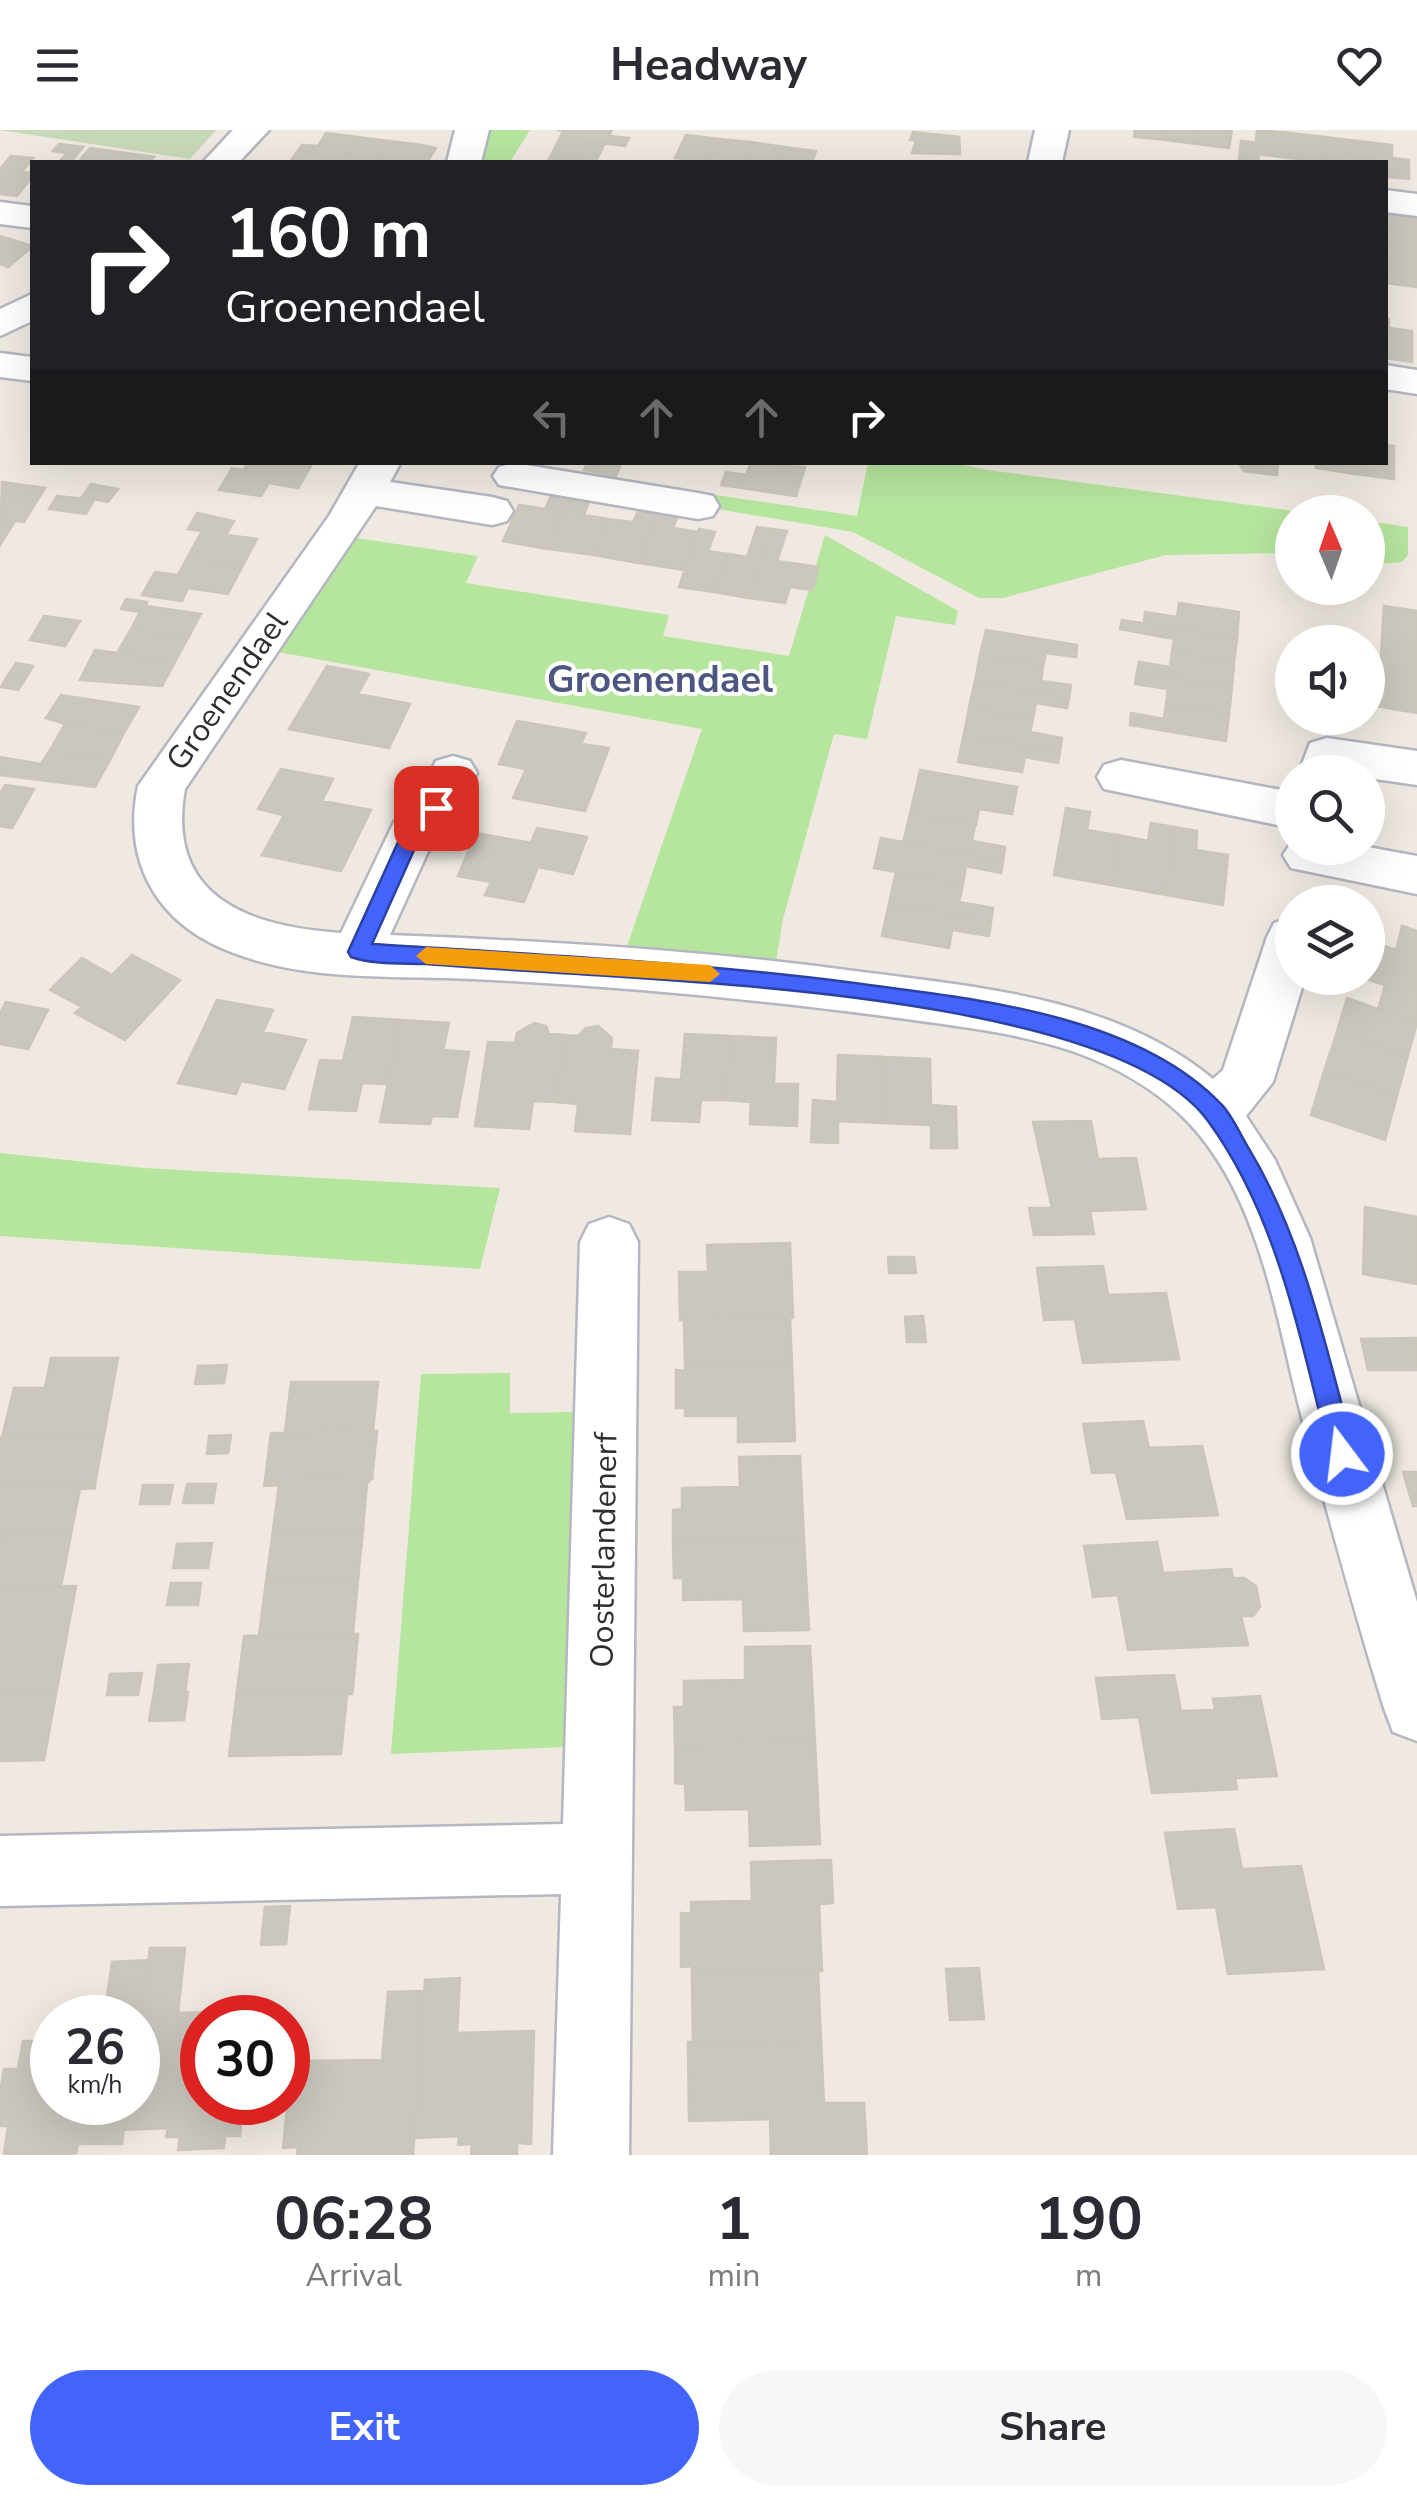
<!DOCTYPE html>
<style>
:root{--surface:#fff;--page:#f7f7f7;--text:#2b2b33;--muted:#7c7c81;--accent:#4264fb}
body{margin:0;font-family:"Nunito Sans",sans-serif;background:var(--page);color:var(--text);height:100vh;display:flex;flex-direction:column;font-size:38px;white-space:nowrap}
*{box-sizing:border-box;margin:0}
p{font-size:32px;color:var(--muted)}
.icon{flex:none;width:55px;height:55px;fill:none;stroke:currentColor;stroke-width:2;stroke-linecap:round;stroke-linejoin:round}
.map{position:relative;height:2025px;overflow:hidden}
.side{display:flex;flex-direction:column;background:var(--surface);flex:1}
.side>*{flex:none}
.hud{position:absolute;left:30px;top:30px;width:1358px;height:305px;border-radius:0px;box-shadow:0 10px 40px #0002;background:#202124;color:#fff;overflow:hidden}
.needle{width:65px;rotate:358deg}
.buttons{position:absolute;left:1275px;top:365px;display:grid;gap:20px}
.buttons a{display:grid;place-items:center;width:110px;height:110px;border-radius:50%;background:var(--surface);box-shadow:0 10px 40px #0002;font-size:50px}
.speed{position:absolute;left:30px;top:1865px;display:flex;gap:20px;font-size:50px;font-weight:700;text-align:center}
.speed>*{display:grid;place-content:center;width:130px;height:130px;border-radius:50%;background:var(--surface);box-shadow:0 10px 40px #0002;line-height:1}
.speed small{font-size:25px;font-weight:400}
.speed .limit{border:15px solid #d22;background:#fff;color:#111}
.pin{position:absolute;display:grid;place-items:center;width:85px;height:85px;color:#fff;margin:-42px;border-radius:20px;box-shadow:0 5px 15px #0006}
.me{position:absolute;width:110px;margin:-55px;rotate:345deg;stroke-linejoin:round;filter:drop-shadow(0 0 8px #0008)}
.turn{display:flex;align-items:center;gap:35px;height:210px;padding:0 30px;font-size:45px}
.turn .icon{width:130px;height:130px;stroke-width:2.5}
.turn b{display:block;font-size:70px;line-height:85px}
.lanes{display:flex;align-items:center;height:95px;padding:0 30px;background:#0003;justify-content:center;gap:50px;direction:ltr}
.lanes .off{opacity:.35}
.eta{display:flex;justify-content:space-evenly;align-items:center;height:170px;text-align:center}
.eta b{font-size:60px;font-weight:700;line-height:70px}
.action{display:flex;gap:20px;margin-top:auto;padding:20px 30px}
.action a{flex:1;height:115px;border-radius:60px;background:var(--accent);color:#fff;font-size:40px;font-weight:700;line-height:115px;text-align:center}
.action a+a{background:var(--page);color:var(--text)}
header{display:flex;justify-content:space-between;align-items:center;height:130px;padding:0 30px;background:var(--surface);font-size:45px;font-weight:700}
.map>svg:first-child{display:block}
.green{fill:#b6e59e}
.cemetery{fill:#c8d9b8}
.building{fill:#cbc7bf;stroke:#cbc5ba;stroke-width:2.5}
.lines{fill:none;stroke-linecap:round;stroke-linejoin:round}
.minor-casing{stroke:#b4b7c1;stroke-width:5}
.minor{fill:#fff;fill-rule:evenodd}
.route{fill:#4264fb;stroke:#2b41a3;stroke-width:2.5}
.slow{fill:#f59e0b}
.labels{text-anchor:middle;dominant-baseline:central;stroke-width:8;stroke-linejoin:round;paint-order:stroke}
.street-label{font-size:32px;fill:#2e2e2e;stroke:#fff}
.quarter-label{font-size:38px;font-weight:bold;fill:#4d5680;stroke:#fff}
</style>
<header><svg class="icon" aria-label="menu" viewBox="0 0 24 24"><path d="M4 6h16M4 12h16M4 18h16"/></svg>Headway<svg class="icon" aria-label="heart" viewBox="0 0 24 24"><path d="M12 20l-8-8c-3-5 5-10 8-4 3-6 11-1 8 4z"/></svg></header>
<div class="map">
<svg width="1417" height="2025" viewBox="0 0 1417 2025">
<rect width="100%" height="100%" fill="#efe9e1"/>
<path class="green" d="M490 0H530L510 32H480Z
M948 332 988 340 1302 382H1292V423L1166 425 1003 468H979L853 402 711 378 716 365 857 386 868 333Z
M1368 391 1408 397V425L1402 432 1368 435Z
M825 405 958 481 955 495 896 486 867 609 834 604 783 789 776 832 626 819 702 599 278 522 356 408 478 426 466 453 669 485 663 506 789 526Z
M0 1023 144 1038 500 1058 480 1139 0 1106Z
M510 1243V1283L578 1282 568 1617 391 1624 421 1244Z"/>
<path class="cemetery" d="M0 0H216L190 29Z"/>
<path class="building" d="M557 0H612L609 6 629 8 625 16 560 8 563 1Z
M1135 0H1167L1166 10 1134 7Z
M1167 0H1199L1197 14 1166 10Z
M1199 0H1232L1229 18 1197 14Z
M1257 0 1291 3 1289 28 1259 24 1258 31 1239 29 1241 11 1256 13Z
M913 2 959 7 960 24 912 23 916 10H910Z
M326 3 357 7 341 32 310 28 307 32H290L302 15 318 16Z
M1291 3 1325 7 1324 32 1289 28Z
M686 5 719 9 709 32 675 28Z
M357 7 389 11 376 32H341Z
M1325 7 1358 11V32H1324Z
M560 8 605 13 596 31 551 25Z
M719 9 751 12 743 32H709Z
M389 11 422 15 436 18 427 32H376Z
M1358 11 1392 15V28L1409 30V49L1388 47 1385 32H1358Z
M751 12 784 17 777 32H743Z
M59 14 83 17 71 32H59L67 23 53 21Z
M784 17 816 21 812 32H777Z
M90 18 154 27 149 32 79 31Z
M551 25 596 31 547 32Z
M11 26 22 27 0 54V39Z
M22 27 33 28 22 42 32 43V47L17 66 0 64V54Z
M1385 75 1417 83V100L1385 97Z
M1385 97 1417 100V119L1385 114Z
M0 106 32 116V117L8 137 0 134Z
M1385 114 1417 119V138L1385 134Z
M1385 134 1417 138V157L1385 153Z
M1385 188 1389 189V198L1412 201V232L1385 228Z
M1385 315 1394 316V349L1355 344V332H1385Z
M248 332H304L312 334 298 358 269 353 261 366 219 360 232 338 244 340Z
M587 332H620L621 333 616 346 584 340Z
M751 332 805 337 796 366 721 355 726 342 746 345Z
M1238 332H1278L1277 345 1244 341Z
M1316 332H1355V344L1316 338Z
M2 352 45 358 24 392 15 391 0 415Z
M91 354 118 359 108 372 82 367Z
M57 366 94 370 86 384 49 379Z
M551 366 570 369 548 419 503 411 519 375 545 379Z
M570 369 589 372 584 385 608 389 594 425 548 419Z
M639 379 658 382 639 433 594 425 608 389 633 392Z
M658 382 678 385 673 398 698 402 685 440 639 433Z
M197 383 234 391 226 405 257 409 243 435 187 428 202 401 188 399Z
M757 397 772 399 749 468 715 462 728 424 747 427Z
M699 399 715 402 708 421 728 424 715 462 679 457Z
M772 399 787 401 777 431 819 437 812 460 790 457 785 473 749 468Z
M187 428 243 435 228 464 188 458 182 471 142 465 155 442 178 445Z
M126 469 147 472 146 476 201 484 188 508 131 499 140 482 121 479Z
M1179 473 1239 482 1237 508 1144 493 1145 482 1177 487Z
M1384 476 1417 481V515L1382 509Z
M44 486 80 491 65 516 30 510Z
M1122 490 1237 508 1234 533 1172 522 1174 509 1120 499Z
M131 499 188 508 175 532 117 523Z
M986 500 1077 515 1076 527 1046 523 1043 536 980 525Z
M1382 509 1417 515V548L1380 541Z
M95 520 117 523 175 532 162 556 80 550Z
M1172 522 1234 533 1232 558 1137 542 1139 532 1170 537Z
M980 525 1043 536 1041 551 1071 555 1069 568 975 551Z
M16 533 33 536 26 548 8 545Z
M327 536 369 544 358 564 410 574 389 618 289 599Z
M1370 540 1417 548V583L1369 575Z
M1137 542 1232 558 1229 584 1166 574 1168 559 1135 554Z
M8 545 26 548 18 560 1 557Z
M975 551 1069 568 1067 578 1036 573 1033 589 969 578Z
M61 565 80 568 139 577 124 603 65 594 46 588Z
M1166 574 1229 584 1226 611 1130 595 1131 583 1164 589Z
M969 578 1033 589 1030 602 1062 608 1060 622 964 604Z
M517 591 586 603 581 614 609 618 585 681 513 668 526 639 499 634Z
M65 594 124 603 110 630 50 620Z
M964 604 1060 622 1058 633 1025 627 1022 642 958 632Z
M50 620 110 630 95 657 0 645V627L41 634Z
M281 639 333 649 322 671 371 680 341 741 262 725 284 685 258 679Z
M920 640 1017 657 1012 684 979 679 976 695 910 684Z
M5 655 34 659 12 698 0 696V664Z
M1066 678 1090 682 1087 700 1118 705 1111 755 1054 745Z
M910 684 975 695 972 711 1005 717 1003 731 903 713Z
M1151 693 1174 697 1166 765 1111 755 1118 705 1148 711Z
M1174 697 1197 701 1196 720 1228 725 1223 775 1166 765Z
M537 698 587 707 573 744 538 737 524 772 485 765 491 752 458 746 476 703 531 713Z
M881 708 1003 731 1001 743 966 736 963 754 874 738Z
M896 742 963 754 959 772 993 778 991 792 889 773Z
M889 773 991 792 989 806 952 800 949 818 882 806Z
M1402 796 1417 801V844L1368 827 1370 811 1396 820Z
M132 825 180 850 125 910 75 883 82 877 50 860 82 828 112 845Z
M1368 827 1417 844V893L1378 880 1385 855 1363 848H1368Z
M1347 868 1417 893 1408 925 1337 902Z
M217 870 273 880 263 902 306 910 284 959 241 951 236 964 178 953Z
M6 872 48 880 28 919 0 914V883Z
M353 887 401 890 388 954 362 953 356 981 309 979 320 930 343 931Z
M401 890 449 893 443 920 469 922 457 987 432 986 430 994 380 992Z
M534 893 546 896 549 904 565 905 556 972 533 971 529 999 475 996 488 912 515 913 517 903Z
M598 896 612 908 611 919 638 921 630 1004 575 1001 578 974 556 972 565 905 578 906 586 898Z
M1337 902 1408 925 1397 966 1324 941Z
M685 904 730 906 726 970H701L699 992 652 990 656 948 681 950Z
M730 906 776 908 774 954H798L797 996 750 994 751 972 726 970Z
M838 925 884 927 883 993 838 991V1013L811 1012 813 970 837 972Z
M884 927 930 929 931 975 956 977 957 1018H931V995L883 993Z
M1324 941 1397 966 1385 1010 1311 985Z
M1091 991 1098 1029 1136 1028 1146 1079 1090 1081 1094 1104 1034 1105 1029 1078H1052L1033 992Z
M1365 1077 1417 1087V1154L1363 1144Z
M790 1113 793 1188 680 1190 679 1142H708L707 1115Z
M888 1127H914L916 1143H889Z
M1103 1136 1108 1165 1166 1163 1179 1229 1083 1233 1075 1189 1044 1190 1037 1138Z
M923 1186 926 1212H907L905 1187Z
M790 1189 792 1234 685 1235 684 1190Z
M1417 1208V1240H1368L1361 1209Z
M51 1228H118L104 1305 2 1308 14 1258H45Z
M792 1234 795 1311 738 1312V1286H685V1278H676V1240L685 1241V1235Z
M227 1235 224 1253 195 1254 198 1236Z
M291 1252H378L373 1301 285 1302Z
M1143 1291 1149 1318 1202 1316 1218 1385 1127 1389 1116 1342 1092 1343 1083 1294Z
M377 1301 372 1349 265 1350 271 1303Z
M104 1305 95 1354 0 1356V1308Z
M231 1305 228 1323 207 1324 209 1306Z
M800 1326 804 1410 673 1413V1380L682 1379V1358L740 1357 739 1327Z
M1403 1342H1417V1376H1413Z
M372 1349 367 1353 363 1399 273 1400 279 1355 264 1356 265 1350Z
M95 1354V1358L80 1359 71 1404 0 1406V1356Z
M187 1354H216L213 1373H183Z
M143 1355H173L169 1374H140Z
M363 1399 358 1450 266 1452 273 1400Z
M71 1404 61 1456 0 1457V1406Z
M804 1410 809 1500 744 1501 743 1469 683 1470V1448H674L673 1413Z
M1157 1412 1163 1443 1231 1439 1233 1448H1244L1256 1456 1260 1477 1253 1486H1241L1248 1515 1128 1520 1118 1465 1093 1467 1084 1416Z
M212 1413 208 1438H173L177 1414Z
M358 1450 353 1504 259 1505 266 1452Z
M171 1453H201L198 1475H167Z
M76 1456 66 1510H0V1457Z
M358 1504 353 1558 237 1561 244 1506Z
M0 1510H66L56 1564 0 1565Z
M810 1516 815 1612 675 1615 674 1577H684V1551L745 1550V1517Z
M189 1534 185 1562H154L158 1535Z
M142 1543 138 1565H107L110 1544Z
M1174 1545 1181 1581 1215 1580 1213 1569 1260 1566 1277 1646 1235 1648 1237 1659 1152 1663 1139 1587 1102 1589 1096 1548Z
M353 1558 352 1564H347L341 1624 229 1626 237 1561Z
M154 1562H188L184 1590 149 1591Z
M56 1564 44 1630 0 1631V1565Z
M815 1612 820 1714 750 1716 749 1679 686 1680 685 1654 675 1653V1615Z
M1234 1699 1242 1739 1301 1736 1324 1839 1228 1844 1216 1777 1178 1779 1165 1703Z
M831 1730 833 1773 819 1774 822 1841 692 1845V1836L681 1837V1783L691 1784V1772L752 1771 751 1732Z
M290 1776 286 1814 261 1815 265 1777Z
M150 1818H185L178 1883 252 1881 251 1888H202V1972H243L240 2006H225L224 2018 178 2020 180 2007H166L168 1998 123 2000 127 1972H138V1903Z
M148 1830 138 1903V1888H104L112 1832Z
M979 1838 984 1889 950 1890 946 1839Z
M818 1841 821 1910 693 1912 692 1845Z
M460 1848 457 1903 534 1901 531 2014 517 2013V2025H471L472 2014 458 2015 459 2006 415 2008 425 1850Z
M424 1861 413 2025H297L298 2017 283 2018 289 1958H303L305 1931 382 1930 388 1862Z
M821 1910 824 1973H864L867 2025H771L770 1989 689 1991 688 1912Z
M23 1911H52V1972H127L122 2014H78L76 2023 63 2025 4 2024 8 1996H0V1963L4 1939H18Z"/>
<g class="lines">
<g class="minor-casing">
<path id="minor" d="M233 0H269L239 32H203Z
M455 0H489L481 32H447Z
M1035 0H1069L1062 32H1028Z
M1385 60 1417 64V86L1385 82Z
M0 72 32 76V98L0 94Z
M32 164V191L0 206V179Z
M0 223 32 227V251L0 247Z
M1385 235 1417 240V264L1385 259Z
M360 332H401L390 352 492 367 507 371 513 381 507 391 492 395 376 376 185 659C165 768 250 797 341 803L394 692 417 667 436 631 453 626 470 631 477 643 453 691 431 715 390 805C545 811 700 820 854 841 977 857 1114 867 1213 949L1223 940 1267 807 1274 793 1292 787V848H1305L1273 952 1246 986 1275 1030 1310 1108 1417 1472V1611L1393 1602 1384 1578C1354 1482 1328 1385 1302 1288 1276 1189 1261 1069 1188 992 1157 960 1115 936 1072 921 1012 901 947 895 884 886 748 868 611 856 474 849 393 845 307 852 231 822 157 794 122 732 138 656L329 386Z
M514 333 698 363 713 366 719 376 713 386 698 389 499 355 493 346 499 337Z
M1327 608 1417 621V655L1368 648V642H1299L1310 613Z
M1121 630 1292 662V698L1104 659 1097 647 1104 635Z
M1292 711V718L1368 717 1417 726V764L1291 738 1283 725Z
M609 1087 629 1094 638 1112 629 2025H553L561 1764 0 1776V1706L563 1694 580 1112 589 1094Z"/>
</g>
<use href="#minor" class="minor"/>
</g>
<path class="route" d="M436 670 446 678 419 709 372 814C531 824 689 832 847 852 965 868 1133 882 1221 974 1232 985 1240 1004 1249 1019 1305 1112 1326 1220 1355 1324L1351 1333 1342 1336 1334 1333 1330 1324C1300 1211 1279 1088 1208 991 1121 871 722 854 578 844 527 841 477 838 426 834 402 833 374 835 351 827L348 822 404 699Z"/>
<path class="slow" d="M426 817 710 835 720 844 710 852 426 834 416 826Z"/>
<g class="labels">
<g class="street-label">
<text transform="translate(227 561) rotate(-55)">Groenendael</text>
<text transform="translate(604 1420) rotate(-89)">Oosterlandenerf</text>
</g>
<g class="quarter-label">
<text x="660" y="549">Groenendael</text>
</g>
</g>
</svg>
<div class="buttons">
<a><svg class="needle" viewBox="-14 -14 28 28"><path d="M0-13l5 13h-10z" fill="#e53935"/><path d="M0 13l5-13h-10z" fill="#7c7c81"/></svg></a>
<a><svg class="icon" aria-label="sound" viewBox="0 0 24 24"><path d="M4 9h4l5-4v14l-5-4H4zM17 9q2 3 0 6"/></svg></a>
<a><svg class="icon" aria-label="search" viewBox="0 0 24 24"><circle cx="10" cy="10" r="6"/><path d="M15 15l6 6"/></svg></a>
<a><svg class="icon" aria-label="layers" viewBox="0 0 24 24"><path d="M12 4l9 5-9 5-9-5zM3 14l9 5 9-5"/></svg></a>
</div>
<div class="speed"><div>26<small>km/h</small></div><div class="limit">30</div></div>
<div class="pin" style="left:436px;top:678px;background:#d93025"><svg class="icon" aria-label="arrive" viewBox="0 0 24 24"><path d="M6 21V4h12l-3 4 3 4H6"/></svg></div>
<svg class="me" style="left:1342px;top:1324px" viewBox="-20 -20 40 40"><circle r="17" fill="#4264fb" stroke="#fff" stroke-width="3"/><path d="M0-11L8 9 0 5-8 9z" fill="#fff"/></svg>
<div class="hud">
<div class="turn"><svg class="icon" aria-label="right" viewBox="0 0 24 24"><path d="M7 20v-9h11M14 6l5 5-5 5"/></svg><div><b>160 m</b>Groenendael</div></div>
<div class="lanes"><svg class="icon off" aria-label="left" viewBox="0 0 24 24"><path d="M17 20v-9H6M10 6l-5 5 5 5"/></svg><svg class="icon off" aria-label="ahead" viewBox="0 0 24 24"><path d="M12 20V5M6 11l6-6 6 6"/></svg><svg class="icon off" aria-label="ahead" viewBox="0 0 24 24"><path d="M12 20V5M6 11l6-6 6 6"/></svg><svg class="icon" aria-label="right" viewBox="0 0 24 24"><path d="M7 20v-9h11M14 6l5 5-5 5"/></svg></div>
</div>
</div>
<section class="side">
<div class="eta">
<div><b>06:28</b><p>Arrival</p></div>
<div><b>1</b><p>min</p></div>
<div><b>190</b><p>m</p></div>
</div>
<div class="action"><a>Exit</a><a>Share</a></div>
</section>
